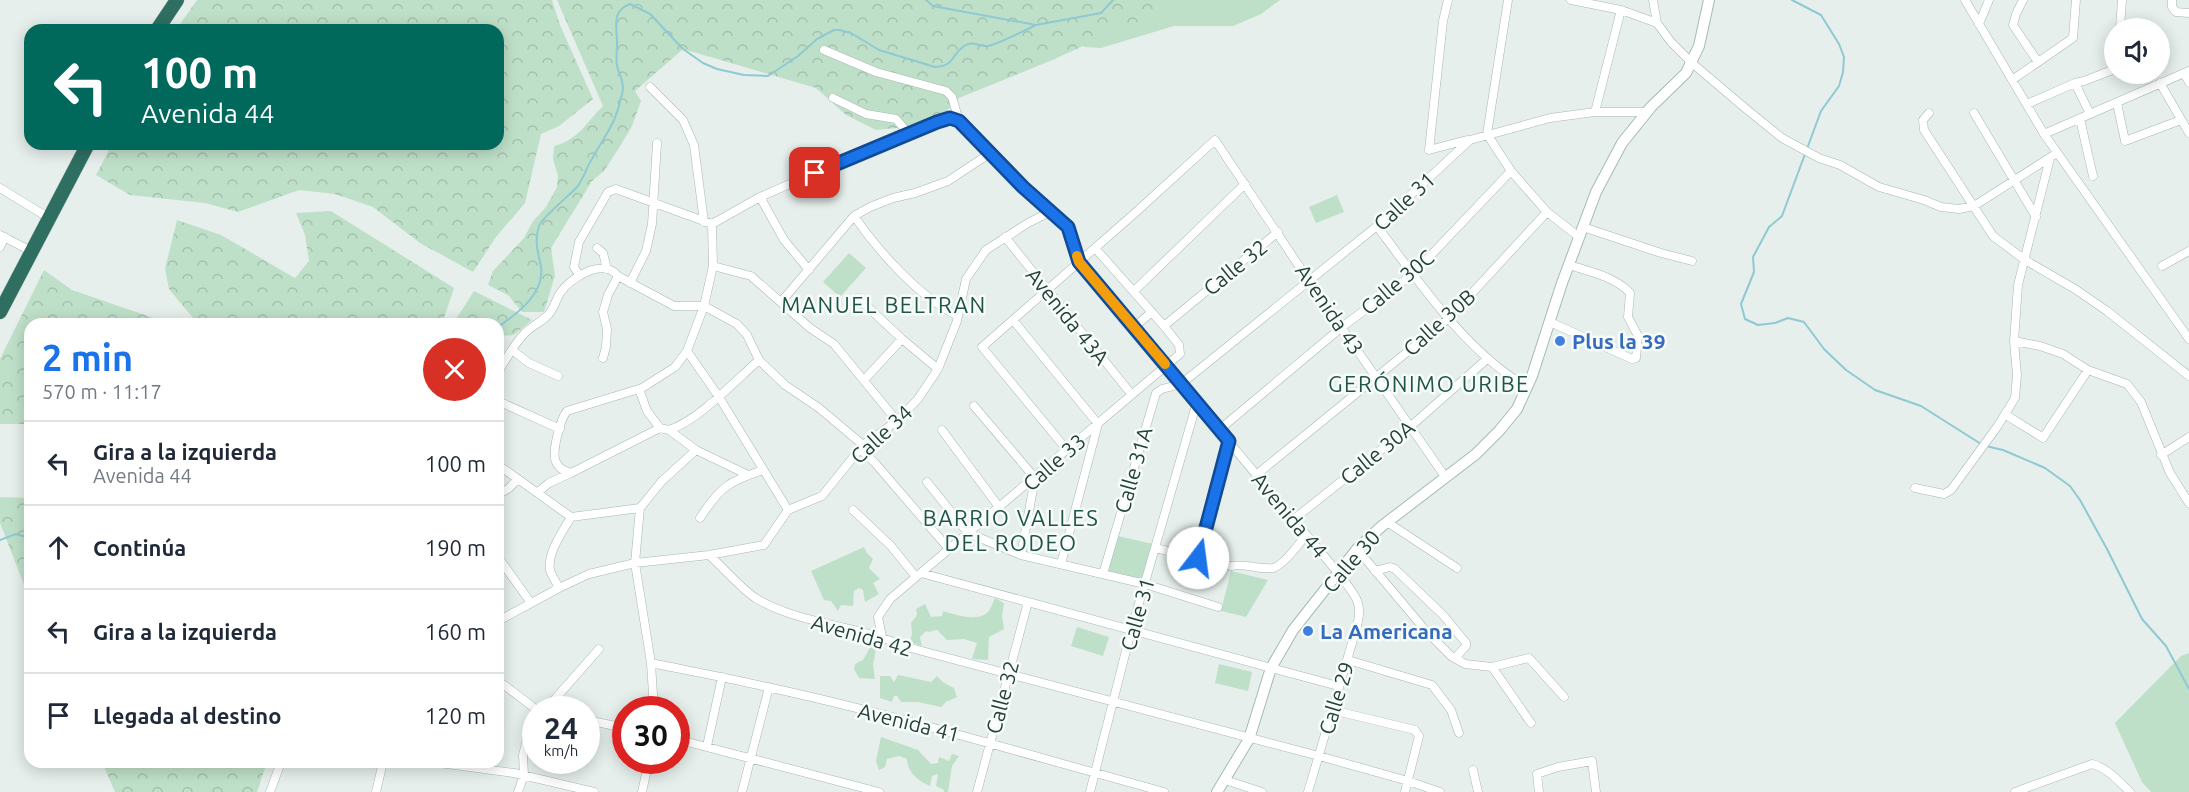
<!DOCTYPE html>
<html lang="es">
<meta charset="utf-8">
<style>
:root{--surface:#fff;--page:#f2f2f3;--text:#1f2937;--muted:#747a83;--line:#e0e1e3;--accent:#1a73e8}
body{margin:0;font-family:Ubuntu,sans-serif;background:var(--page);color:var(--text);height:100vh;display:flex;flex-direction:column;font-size:22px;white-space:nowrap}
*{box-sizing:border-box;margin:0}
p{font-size:20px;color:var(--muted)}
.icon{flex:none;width:33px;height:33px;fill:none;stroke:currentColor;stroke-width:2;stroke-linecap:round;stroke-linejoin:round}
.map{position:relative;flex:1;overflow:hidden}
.details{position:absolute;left:24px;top:318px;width:480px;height:450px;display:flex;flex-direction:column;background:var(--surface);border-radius:18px;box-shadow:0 3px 15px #0003}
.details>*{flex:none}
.hud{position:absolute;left:24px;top:24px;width:480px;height:126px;border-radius:18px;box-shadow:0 3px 15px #0003;background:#00695c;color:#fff;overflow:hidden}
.buttons{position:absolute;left:2104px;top:18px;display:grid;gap:12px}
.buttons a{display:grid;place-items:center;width:66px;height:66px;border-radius:50%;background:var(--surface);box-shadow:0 3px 15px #0003;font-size:30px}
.speed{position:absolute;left:522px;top:696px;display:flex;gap:12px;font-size:30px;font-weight:700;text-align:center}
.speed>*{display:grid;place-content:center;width:78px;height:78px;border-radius:50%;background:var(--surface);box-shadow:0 3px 15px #0003;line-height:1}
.speed small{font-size:15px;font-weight:400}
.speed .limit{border:9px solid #d22;background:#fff;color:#111}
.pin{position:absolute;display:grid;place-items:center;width:51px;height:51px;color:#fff;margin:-26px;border-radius:12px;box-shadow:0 3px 9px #0006}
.me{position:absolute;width:66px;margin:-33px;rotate:15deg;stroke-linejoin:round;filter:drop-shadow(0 0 4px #0008)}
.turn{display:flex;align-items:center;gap:21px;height:126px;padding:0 18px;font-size:27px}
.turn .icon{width:78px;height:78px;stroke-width:2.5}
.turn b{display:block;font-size:42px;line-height:51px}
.round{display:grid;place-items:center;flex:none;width:63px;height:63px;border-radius:32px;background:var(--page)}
.summary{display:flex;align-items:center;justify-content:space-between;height:102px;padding:0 18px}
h1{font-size:36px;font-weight:700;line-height:45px;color:var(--accent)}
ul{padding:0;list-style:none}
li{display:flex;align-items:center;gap:18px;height:84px;padding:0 18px;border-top:2px solid var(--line)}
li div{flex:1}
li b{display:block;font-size:22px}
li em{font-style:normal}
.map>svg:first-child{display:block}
.green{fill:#bfe0c8}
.forest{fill:url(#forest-crowns)}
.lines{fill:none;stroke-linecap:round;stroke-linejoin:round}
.stream{stroke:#8ec9d4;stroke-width:2}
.street-casing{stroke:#a8b8b2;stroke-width:9}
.secondary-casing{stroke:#a4bbb3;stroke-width:12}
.highway-casing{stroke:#c2cac8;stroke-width:15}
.street{stroke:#fff;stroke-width:8}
.secondary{stroke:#fff;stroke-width:10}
.highway{stroke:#2f6f62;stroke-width:14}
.route-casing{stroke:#114b97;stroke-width:15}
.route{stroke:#1a73e8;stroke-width:10}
.slow{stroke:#f59e0b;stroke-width:10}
.shop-dot{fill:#3f7fe0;stroke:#f7fbf9;stroke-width:2}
.labels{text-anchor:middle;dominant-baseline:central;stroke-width:5;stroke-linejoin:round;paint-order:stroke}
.street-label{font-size:21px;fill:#24423a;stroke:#f7fbf9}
.shop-label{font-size:21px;font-weight:bold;fill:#366cbe;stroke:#f7fbf9;text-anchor:start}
.neighbourhood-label{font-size:22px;letter-spacing:1.5px;fill:#1f5548;stroke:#f7fbf9}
</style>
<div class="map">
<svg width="2189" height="792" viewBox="0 0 2189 792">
<defs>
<pattern id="forest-crowns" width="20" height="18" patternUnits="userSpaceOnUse" patternTransform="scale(1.5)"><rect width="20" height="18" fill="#bfe0c8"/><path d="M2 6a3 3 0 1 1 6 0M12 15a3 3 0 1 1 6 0" fill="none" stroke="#a4c1ad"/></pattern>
</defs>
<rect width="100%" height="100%" fill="#e6efeb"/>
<path class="green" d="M884 0H1280L1261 14 1233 26H1174L1101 48 1085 47 1071 40Z
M1337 195 1344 212 1316 223 1309 207Z
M849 253 866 268 840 297 823 282Z
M1118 536 1153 544 1143 582 1106 571Z
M864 547 867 553 873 559 869 568 880 579 873 583 879 594 865 602 863 590 859 588 854 591 853 606 841 605 838 611 831 601 824 600 811 571Z
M1231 571 1268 580 1246 617 1221 611Z
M995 598 1004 603 1002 616 1004 629 989 637 988 660 972 659 977 643 964 639 947 640 937 630 929 632 926 631 920 637 922 646 910 642 912 633 911 623 917 615 916 609 925 604 931 617 942 616 943 611C955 615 978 622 988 612 991 609 993 602 995 598Z
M1077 627 1109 637 1103 656 1071 646Z
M871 646 876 649 873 665 875 679 859 678 854 669 855 664 863 660Z
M2189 653V792H2151L2142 782 2115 723 2181 656Z
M1219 664 1252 672 1248 691 1215 683Z
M898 675 931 682 937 676 944 683 954 688 957 697 946 702 941 707 918 702H901L897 696H894L892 702 880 698V676H890L894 682Z
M881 737 918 750 931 764 938 763 939 757 949 761 952 754 959 756 952 766 948 792H944V790L936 786 938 774 932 776 930 786C918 781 907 772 907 759L899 756 887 759 885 767 879 770 876 761Z"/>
<path class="forest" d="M197 0H552L560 25 593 99 559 126 541 134 525 203 496 237 473 272 420 243 373 207 335 194 299 190 238 212 205 203 130 195 96 175 112 144H498V30H176Z
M557 0H1185L1050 61 959 98 941 117 907 127 876 130 846 115 816 88 683 49 635 91 641 101 632 126 619 148 604 171 592 181 551 248 555 276 544 312H522L508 295 488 285 493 271 524 238 533 221 546 207 557 187 558 176 553 159 554 146C578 140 586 123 603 106Z
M331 211 454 288 442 324H198L169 289 165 269 177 220 221 235 295 278 309 261 305 235 296 213Z
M44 270 72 290 171 324H30V424H0V359Z
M474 291 532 320 514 335 499 336 498 338V324H453Z
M0 497 30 498V600L0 523Z
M102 762H267L257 792H115Z"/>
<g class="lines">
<path class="stream" d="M926 0 933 6 1036 25 1101 13 1113 0
M1792 0 1821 15 1839 44 1844 57 1843 72 1839 86 1821 111 1782 216 1769 227 1753 257 1754 272 1741 304 1745 319 1758 325 1775 323 1788 318 1804 322 1824 349 1846 370 1875 390 1921 406 1981 444
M498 327C517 314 545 293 541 267 538 252 534 241 539 226 543 216 568 197 577 187 584 178 586 168 592 159 602 140 616 123 620 101 621 97 623 92 623 88 623 81 619 73 617 66 616 58 617 51 617 43 617 27 611 11 630 4L650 14 683 49 703 63 717 69 744 75 768 76 798 56 817 39 834 30H839L851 33 879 50 935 67C955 66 951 55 964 46 972 40 979 47 988 46 999 44 1025 30 1036 25
M1986 446 2003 450 2045 468 2070 486 2080 500 2107 549 2142 619 2166 646 2189 689
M0 540 16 534 30 538"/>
<g class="street-casing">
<path id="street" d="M1448 0 1443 21 1429 150 1467 140
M1508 0 1487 134 1511 171 1547 212 1579 237
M1571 0 1621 10 1657 23 1671 42 1692 63 1745 108 1782 138 1819 158 1840 165 1879 187 1924 200 1941 207 1959 209 1974 206 2057 153
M1653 0 1657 23
M1965 0 2044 134 2189 339
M2023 0 2016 14 2013 25 2038 62
M2172 0V7L2176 12 2189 13
M1979 24 1989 0
M2120 28 2122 0
M2160 49 2165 47
M824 50 876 72 946 91 952 97 959 121 1023 187 1068 227 1079 262 1339 574C1353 594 1364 600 1357 626L1308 792
M2184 73 2189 82
M2012 80 2073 38 2076 0
M2075 83 2090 114
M2160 83 2189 133
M650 87 683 120 694 145 704 222
M833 98 866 114 896 119 908 133
M2117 103 2125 141 2181 120
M2027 104 2075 83 2084 81 2115 69
M1595 112 1621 10
M1929 113 1923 120 1924 130 1993 236 2025 260 2075 289 2107 311 2189 376
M1974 113 2036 217
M2080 119 2093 176
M2044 134 2189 71
M0 188 49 218
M760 197 784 240 809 270
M854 216C879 252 919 297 958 316
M1377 226C1417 280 1468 354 1527 387
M1583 227 1661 253 1692 261
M0 235 31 251
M1005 237 1132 395
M0 247 5 237
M597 248 603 253 607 269
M713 266 751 276 810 328 834 344 897 421
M2162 266 2189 251
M579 275 574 267 579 242 608 192 616 189 712 224
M630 283 646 251 652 224 657 143
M1134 291 1245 184
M858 298 902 339 938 369
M781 302 854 216 870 207 893 198 915 193 948 181 989 154
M1013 320 1098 424 1061 564
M1550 322 1632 359 1636 358 1638 336 1628 317 1630 293C1616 277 1588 271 1569 265
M1164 326 1278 232
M1134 327 1152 312
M2014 341 2040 346 2063 354 2088 370 2127 384 2141 402 2170 473 2189 503
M512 350 529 363 558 376
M687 351 719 397 788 510
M603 358 606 347 607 329 603 312 608 295 618 276
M498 372C506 360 513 345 524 334 531 326 542 322 549 314 554 308 556 300 560 293 570 278 603 257 618 276L674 306H704L737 324 747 335 759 360 785 385 819 408 863 445
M864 380 902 339
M639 389 647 411 660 428
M498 401 560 429
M974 406 1035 478 1021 555
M2006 415 2043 438 2088 370
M669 430 660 428 571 473C565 471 559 469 556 462 551 452 561 418 567 411L642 388 675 367 687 351 704 306 713 266 712 224 760 197 870 149 937 121 950 118 959 121
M942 430 999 507
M1219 430 1342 327 1413 274 1511 171
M860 449 875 463 949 549
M696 450 748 475
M1067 450 982 347 1135 213 1215 140 1309 281 1446 478
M2161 455 2189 437
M498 465 518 479 509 488 498 495
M1256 475 1449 318 1547 212
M518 479 571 517 640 508
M927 482 968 533 1021 555 1145 584 1218 607
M1915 488 1944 494 1951 490 1997 427 2015 398 2017 375 2014 341 2018 285 2050 158
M538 492 549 483 571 473
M853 510 891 546 916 577
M700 518C720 487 729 481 763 470
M1294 519 1411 426 1487 359
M1387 522 1457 568
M1155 548 1231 566C1245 563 1259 570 1273 568 1283 566 1300 543 1306 535
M1357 549 1426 631 1451 656 1465 664 1492 667 1529 658 1564 697
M709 555C723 567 742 590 757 599 802 625 857 625 903 646L1319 756 1408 781 1440 792
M498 557 531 603
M1198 558 1229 441
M1375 571 1390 567 1395 569 1444 616 1466 643V646L1455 658
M921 573 1338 686
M1103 574 1156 393 1162 389 1181 384 1377 226 1470 140 1550 118 1595 112H1647
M559 588C556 582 552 576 550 570 547 553 563 531 571 517
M498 621 559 588 589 574 635 563 709 555 764 545 788 510 822 496 863 445 897 421 918 399 938 369 957 321 966 279 986 250 1028 223 1052 211
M882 637 878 617 890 599 1180 354 1179 345 1164 326 1095 248
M1348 660 1432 685 1451 710 1459 733
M651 663C690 671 729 678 767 687 901 716 1032 756 1164 792
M1492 667 1531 723
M504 685 537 710
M543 710 547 708 599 649
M654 710 651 663 635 563 640 508 662 481 696 450 669 430C699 420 735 381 759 360
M1332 710 1415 730 1419 736 1405 792
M586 720 626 728
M676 739 879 792
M707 746 722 677
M432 762 514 773 594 792
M1473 770 1478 792
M1225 780 1262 792
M270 792 281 762
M376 792 383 762
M518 792 524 775 523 755 533 716 536 713
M642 792 649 760
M742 792 769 687
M977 792 1028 602
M1090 792 1131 631 1197 402
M1539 792 1537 774 1558 767 1592 761 1596 792
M2015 792 2092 764C2108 768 2118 781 2130 792"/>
</g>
<g class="secondary-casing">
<path id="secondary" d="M1217 792 1249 739 1271 668 1293 630 1357 549 1382 526 1476 454 1499 431 1517 409 1532 376 1562 283 1596 192 1622 143 1651 107 1686 73 1699 46 1709 0"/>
</g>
<g class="highway-casing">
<path id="highway" d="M157 30 177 0
M0 312 88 144"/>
</g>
<use href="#street" class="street"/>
<use href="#secondary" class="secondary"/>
<use href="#highway" class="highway"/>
</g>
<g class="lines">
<g class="route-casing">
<path id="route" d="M815 173 937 122 950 118 959 121 1023 187 1068 227 1079 262 1229 441 1198 558"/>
</g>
<use href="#route" class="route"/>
<path class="slow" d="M1077 256 1079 262 1165 364"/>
</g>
<g class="shop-dot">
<circle cx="1560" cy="341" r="6"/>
<circle cx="1308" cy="631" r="6"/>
</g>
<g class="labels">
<g class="street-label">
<text transform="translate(1404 201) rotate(-43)">Calle 31</text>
<text transform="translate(1235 267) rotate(-39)">Calle 32</text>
<text transform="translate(1397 282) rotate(-40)">Calle 30C</text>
<text transform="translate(1330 309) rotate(56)">Avenida 43</text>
<text transform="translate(1068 316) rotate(51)">Avenida 43A</text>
<text transform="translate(1439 322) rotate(-42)">Calle 30B</text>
<text transform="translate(881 434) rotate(-43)">Calle 34</text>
<text transform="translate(1377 452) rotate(-39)">Calle 30A</text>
<text transform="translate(1054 462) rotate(-41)">Calle 33</text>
<text transform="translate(1133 470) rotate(-74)">Calle 31A</text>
<text transform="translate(1290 515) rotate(50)">Avenida 44</text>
<text transform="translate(1351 561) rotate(-49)">Calle 30</text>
<text transform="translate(1137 614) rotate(-74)">Calle 31</text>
<text transform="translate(862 635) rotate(16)">Avenida 42</text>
<text transform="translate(1002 697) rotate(-75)">Calle 32</text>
<text transform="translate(1336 698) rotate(-73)">Calle 29</text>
<text transform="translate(909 722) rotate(14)">Avenida 41</text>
</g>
<g class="shop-label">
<text x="1572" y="341">Plus la 39</text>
<text x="1320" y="631">La Americana</text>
</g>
<g class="neighbourhood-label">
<text x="884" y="304">MANUEL BELTRAN</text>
<text x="1429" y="383">GERÓNIMO URIBE</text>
<text x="1011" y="517">BARRIO VALLES<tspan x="1011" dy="25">DEL RODEO</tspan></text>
</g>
</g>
</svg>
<div class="buttons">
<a><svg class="icon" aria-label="sound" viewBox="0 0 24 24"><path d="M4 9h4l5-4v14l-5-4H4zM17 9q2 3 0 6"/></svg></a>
</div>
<div class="speed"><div>24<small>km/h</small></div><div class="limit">30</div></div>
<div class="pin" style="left:815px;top:173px;background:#d93025"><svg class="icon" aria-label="arrive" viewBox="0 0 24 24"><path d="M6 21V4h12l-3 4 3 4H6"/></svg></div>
<svg class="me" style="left:1198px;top:558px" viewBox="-20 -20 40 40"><circle r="19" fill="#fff"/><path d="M0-13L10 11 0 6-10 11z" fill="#1a73e8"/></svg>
<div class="hud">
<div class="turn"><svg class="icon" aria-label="left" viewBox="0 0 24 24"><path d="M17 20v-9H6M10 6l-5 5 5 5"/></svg><div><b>100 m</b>Avenida 44</div></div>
</div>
<section class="details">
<div class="summary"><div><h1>2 min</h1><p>570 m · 11:17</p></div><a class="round" style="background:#d93025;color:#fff"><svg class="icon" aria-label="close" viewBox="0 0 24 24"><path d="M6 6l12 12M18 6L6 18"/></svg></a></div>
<ul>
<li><svg class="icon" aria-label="left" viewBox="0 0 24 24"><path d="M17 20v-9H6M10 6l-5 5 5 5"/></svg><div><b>Gira a la izquierda</b><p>Avenida 44</p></div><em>100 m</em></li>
<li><svg class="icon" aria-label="ahead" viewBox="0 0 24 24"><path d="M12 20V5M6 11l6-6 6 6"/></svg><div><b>Continúa</b></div><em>190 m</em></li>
<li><svg class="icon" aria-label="left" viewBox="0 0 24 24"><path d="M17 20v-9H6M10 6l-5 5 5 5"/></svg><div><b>Gira a la izquierda</b></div><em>160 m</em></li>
<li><svg class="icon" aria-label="arrive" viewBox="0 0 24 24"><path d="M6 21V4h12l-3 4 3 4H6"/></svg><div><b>Llegada al destino</b></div><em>120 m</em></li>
</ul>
</section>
</div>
